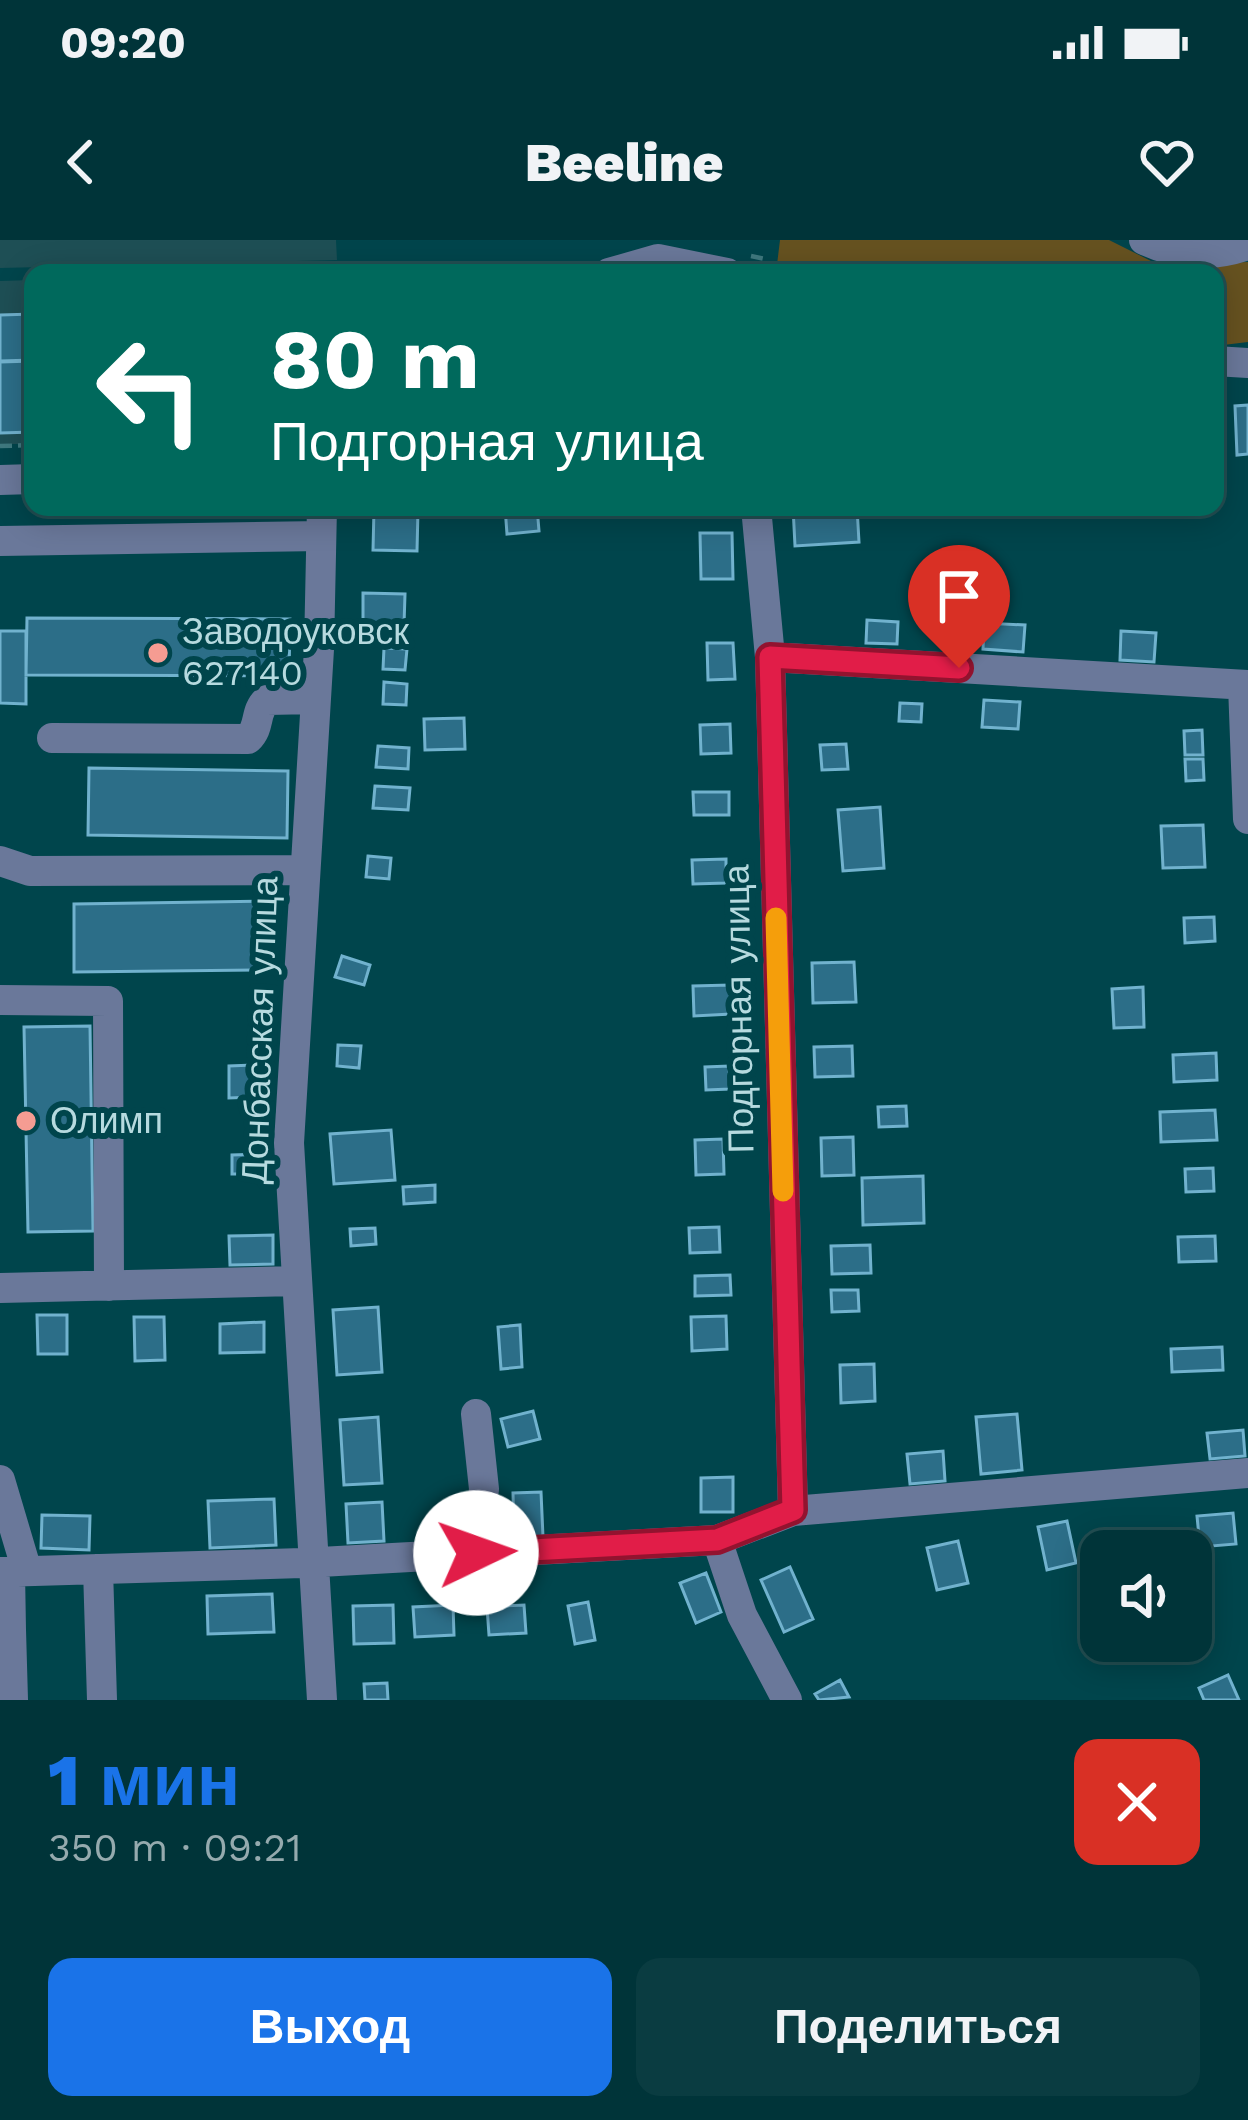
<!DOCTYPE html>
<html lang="ru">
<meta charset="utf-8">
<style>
:root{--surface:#003439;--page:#0a3c41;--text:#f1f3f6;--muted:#95aaae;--line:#224f53;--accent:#1a73e8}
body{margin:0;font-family:"Work Sans",sans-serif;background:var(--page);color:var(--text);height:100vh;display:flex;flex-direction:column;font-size:45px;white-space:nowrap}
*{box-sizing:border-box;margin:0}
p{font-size:39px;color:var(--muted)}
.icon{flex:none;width:66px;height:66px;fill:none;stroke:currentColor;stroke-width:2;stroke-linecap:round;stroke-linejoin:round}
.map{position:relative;height:1460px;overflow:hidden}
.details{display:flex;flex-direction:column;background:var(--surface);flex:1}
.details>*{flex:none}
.banner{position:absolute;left:24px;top:24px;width:1200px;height:252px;border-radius:24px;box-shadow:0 6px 30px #0003,0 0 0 3px var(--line);background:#00695c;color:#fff;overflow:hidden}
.tools{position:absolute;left:1080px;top:1290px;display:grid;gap:24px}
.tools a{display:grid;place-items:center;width:132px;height:132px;border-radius:24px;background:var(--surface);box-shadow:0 6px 30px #0003,0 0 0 3px var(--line);font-size:60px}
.pin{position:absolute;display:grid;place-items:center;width:102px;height:102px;color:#fff;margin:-123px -51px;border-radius:50% 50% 50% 0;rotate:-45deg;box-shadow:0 0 12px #0007}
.pin .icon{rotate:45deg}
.me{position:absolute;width:132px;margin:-66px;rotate:87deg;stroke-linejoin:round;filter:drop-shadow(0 0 9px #0008)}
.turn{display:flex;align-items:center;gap:42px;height:252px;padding:0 48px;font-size:54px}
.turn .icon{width:156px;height:156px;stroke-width:2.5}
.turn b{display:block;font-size:84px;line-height:102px}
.round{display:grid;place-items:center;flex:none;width:126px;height:126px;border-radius:24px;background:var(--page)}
.head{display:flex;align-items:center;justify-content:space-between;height:204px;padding:0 48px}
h1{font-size:72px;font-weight:800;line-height:90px;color:var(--accent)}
.action{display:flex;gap:24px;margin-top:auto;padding:24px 48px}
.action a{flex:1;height:138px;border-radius:24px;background:var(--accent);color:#fff;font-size:48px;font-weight:800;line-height:138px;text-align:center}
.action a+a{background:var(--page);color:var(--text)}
.status{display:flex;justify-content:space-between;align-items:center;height:84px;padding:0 60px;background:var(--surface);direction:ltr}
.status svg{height:33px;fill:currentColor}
header{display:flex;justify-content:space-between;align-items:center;height:156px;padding:0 48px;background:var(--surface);font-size:54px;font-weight:800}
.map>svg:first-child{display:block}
.built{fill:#1e4f55}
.green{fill:#665220}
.building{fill:#2c6e88;stroke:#71b2ce;stroke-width:3}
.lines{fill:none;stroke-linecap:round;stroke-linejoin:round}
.path{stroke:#3f797f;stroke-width:4.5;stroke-dasharray:12 6;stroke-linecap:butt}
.minor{stroke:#6a789a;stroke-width:30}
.route-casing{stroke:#92132f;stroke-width:30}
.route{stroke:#e11d48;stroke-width:21}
.slow{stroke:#f59e0b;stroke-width:21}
.poi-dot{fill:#f59c92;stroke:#00454c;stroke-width:4.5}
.labels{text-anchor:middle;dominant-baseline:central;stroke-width:12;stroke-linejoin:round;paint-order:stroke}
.poi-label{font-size:36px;fill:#b6dadf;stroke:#00454c;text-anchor:start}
.street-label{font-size:36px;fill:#b6dadf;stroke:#00454c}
</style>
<div class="status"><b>09:20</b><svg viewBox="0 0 49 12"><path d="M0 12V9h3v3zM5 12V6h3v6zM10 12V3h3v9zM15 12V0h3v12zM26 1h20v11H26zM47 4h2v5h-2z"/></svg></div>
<header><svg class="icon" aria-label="back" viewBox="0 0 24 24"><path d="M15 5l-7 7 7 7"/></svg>Beeline<svg class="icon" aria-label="heart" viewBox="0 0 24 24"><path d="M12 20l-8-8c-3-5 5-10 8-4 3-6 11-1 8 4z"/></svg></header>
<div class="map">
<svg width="1248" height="1460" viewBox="0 0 1248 1460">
<rect width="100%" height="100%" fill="#00454c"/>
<path class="built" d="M0 0H336L337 20 0 28Z
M33 40V204H0V41Z"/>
<path class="green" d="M780 0H1109L1161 26 1248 22V102L1215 106V33H776Z"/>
<path class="building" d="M33 74V120L0 121V75Z
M33 121V192L0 193V122Z
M1248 165V214L1237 215 1235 166Z
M505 267H537L539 291 507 294Z
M793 267H857L859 302 795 306Z
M374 269 418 270 417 311 373 310Z
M700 293H732L733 339H701Z
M363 353 405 354 404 385 363 384Z
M27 378 290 379 289 436 26 435Z
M867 380 898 382 897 404 866 403Z
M984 383 1025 385 1023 412 983 409Z
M0 391H26V464L0 463Z
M1121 391 1156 393 1154 422 1120 420Z
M707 403H733L735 439 708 440Z
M384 408 407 409 405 430 383 429Z
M384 442 407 444 406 465 383 464Z
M984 460 1020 462 1018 489 982 487Z
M900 463 922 464 921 482 899 481Z
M464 478 465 509 425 510 424 479Z
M730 484 731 513 701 514 700 485Z
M1202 490 1203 515H1185L1184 491Z
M846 504 848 529 822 530 820 505Z
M378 506 409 508 408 529 376 527Z
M1185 519H1203L1204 540 1186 541Z
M89 528 288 531 287 598 88 595Z
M375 546 410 548 408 570 373 568Z
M693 552H729V575H694Z
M880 567 884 628 843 631 838 570Z
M1203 585 1205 627 1163 628 1161 586Z
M368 616 391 618 389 639 366 637Z
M726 619V643L693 644 692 620Z
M264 661 265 730 74 732V664Z
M1214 677 1215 701 1185 703 1184 678Z
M342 716 370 725 364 745 335 737Z
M854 722 856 762 813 763 812 723Z
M730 745 731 774 694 776 693 746Z
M1143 747 1144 787 1114 788 1112 749Z
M90 786 93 991 28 992 24 787Z
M338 805 361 806 359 828 337 826Z
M852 806 853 836 815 837 814 807Z
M1216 813 1217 840 1174 842 1173 815Z
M253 825 254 857 229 858V826Z
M729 826 730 849 706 850 705 827Z
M906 866 907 886 879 887 878 867Z
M1215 870 1217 900 1161 902 1160 872Z
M391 890 395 940 334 944 330 894Z
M853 897 854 935 822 936 821 898Z
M723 899 724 934 696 935 695 900Z
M268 914V934H232V915Z
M1213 928 1214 951 1186 952 1185 929Z
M923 936 924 983 863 985 862 938Z
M435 945V962L404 964 403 947Z
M719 987 720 1012 690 1013 689 988Z
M375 988 376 1004 351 1006 350 989Z
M273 995V1024L230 1025 229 996Z
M1215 996 1216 1021 1179 1022 1178 997Z
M870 1005 871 1033 832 1034 831 1006Z
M730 1035 731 1055 695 1056V1036Z
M831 1050H858L859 1071 832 1072Z
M378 1067 382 1132 337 1135 333 1070Z
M37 1075H67V1114H38Z
M726 1076 727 1109 692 1111 691 1077Z
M134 1077H164L165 1120 135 1121Z
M264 1082V1112L220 1113V1084Z
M520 1085 522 1127 501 1129 498 1087Z
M1222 1107 1223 1130 1172 1132 1171 1109Z
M874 1124 875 1161 841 1163 840 1125Z
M533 1171 540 1199 508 1207 501 1179Z
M1017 1174 1022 1230 981 1234 976 1177Z
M378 1177 382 1243 344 1245 340 1180Z
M1243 1190 1245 1216 1210 1219 1207 1193Z
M943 1211 945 1241 910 1244 907 1214Z
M733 1237V1272H701V1238Z
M541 1252 543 1297 514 1298 513 1253Z
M274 1259 276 1305 210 1308 208 1261Z
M382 1262 384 1301 348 1303 346 1264Z
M1233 1273 1236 1304 1200 1307 1197 1276Z
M42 1275 90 1276 89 1310 41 1308Z
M1067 1281 1076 1323 1047 1330 1038 1287Z
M958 1301 968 1343 937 1350 927 1308Z
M790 1327 813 1379 784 1392 761 1340Z
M706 1333 721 1372 696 1383 680 1343Z
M272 1354 274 1392 208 1394 207 1356Z
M588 1362 595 1400 575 1404 568 1366Z
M393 1365 394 1403 354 1404 353 1366Z
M453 1365 454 1395 415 1397 413 1367Z
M524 1365 526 1393 489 1395 487 1367Z
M1228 1435 1239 1460H1204L1199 1448Z
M840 1440 849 1457 819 1460 815 1454Z
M387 1443 388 1460H365L364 1444Z"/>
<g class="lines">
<path class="path" d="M751 16 765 19 761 33
M0 206 33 205"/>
<path class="minor" d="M1144 0C1178 16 1212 18 1248 5
M609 33 658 19 727 33
M1215 121 1248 123
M0 240 33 239
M322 267 319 409 289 903 322 1460
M756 267 770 417 793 1271
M0 301 321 296
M770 417 1248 445
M1243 445 1248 579
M52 498 248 499C261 487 254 471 267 460L316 459
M0 621 30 631 305 630
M0 760 108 761 109 1046
M0 1048 297 1041
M476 1174 484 1249 476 1313
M0 1240 27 1331
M717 1300 742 1375 787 1460
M98 1329 102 1460
M0 1332 302 1323 717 1300 793 1271 1248 1233
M11 1390 13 1460
M0 1391 11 1390 10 1332"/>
</g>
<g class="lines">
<g class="route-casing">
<path id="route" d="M476 1313 717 1300 793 1270 770 417 959 428"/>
</g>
<use href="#route" class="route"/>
<path class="slow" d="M776 678 783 951"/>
</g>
<g class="poi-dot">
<circle cx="158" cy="413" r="12"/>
<circle cx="26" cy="881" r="12"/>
</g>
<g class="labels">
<g class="poi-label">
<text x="182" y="392">Заводоуковск<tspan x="182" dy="41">627140</tspan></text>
<text x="50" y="881">Олимп</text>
</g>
<g class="street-label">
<text transform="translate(739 769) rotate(-91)">Подгорная улица</text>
<text transform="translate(260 790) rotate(-88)">Донбасская улица</text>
</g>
</g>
</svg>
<div class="tools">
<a><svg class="icon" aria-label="sound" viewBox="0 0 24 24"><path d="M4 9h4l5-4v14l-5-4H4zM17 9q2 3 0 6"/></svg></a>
</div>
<div class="pin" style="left:959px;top:428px;background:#d93025"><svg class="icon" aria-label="arrive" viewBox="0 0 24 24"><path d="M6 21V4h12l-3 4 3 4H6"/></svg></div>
<svg class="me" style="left:476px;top:1313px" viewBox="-20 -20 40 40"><circle r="19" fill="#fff"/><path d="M0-13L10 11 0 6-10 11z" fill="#e11d48"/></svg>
<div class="banner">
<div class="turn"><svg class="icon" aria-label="left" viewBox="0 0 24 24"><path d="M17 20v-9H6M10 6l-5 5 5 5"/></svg><div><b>80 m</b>Подгорная улица</div></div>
</div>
</div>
<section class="details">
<div class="head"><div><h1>1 мин</h1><p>350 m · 09:21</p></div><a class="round" style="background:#d93025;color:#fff"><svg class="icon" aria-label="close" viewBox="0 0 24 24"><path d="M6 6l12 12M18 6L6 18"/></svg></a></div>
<div class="action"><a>Выход</a><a>Поделиться</a></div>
</section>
